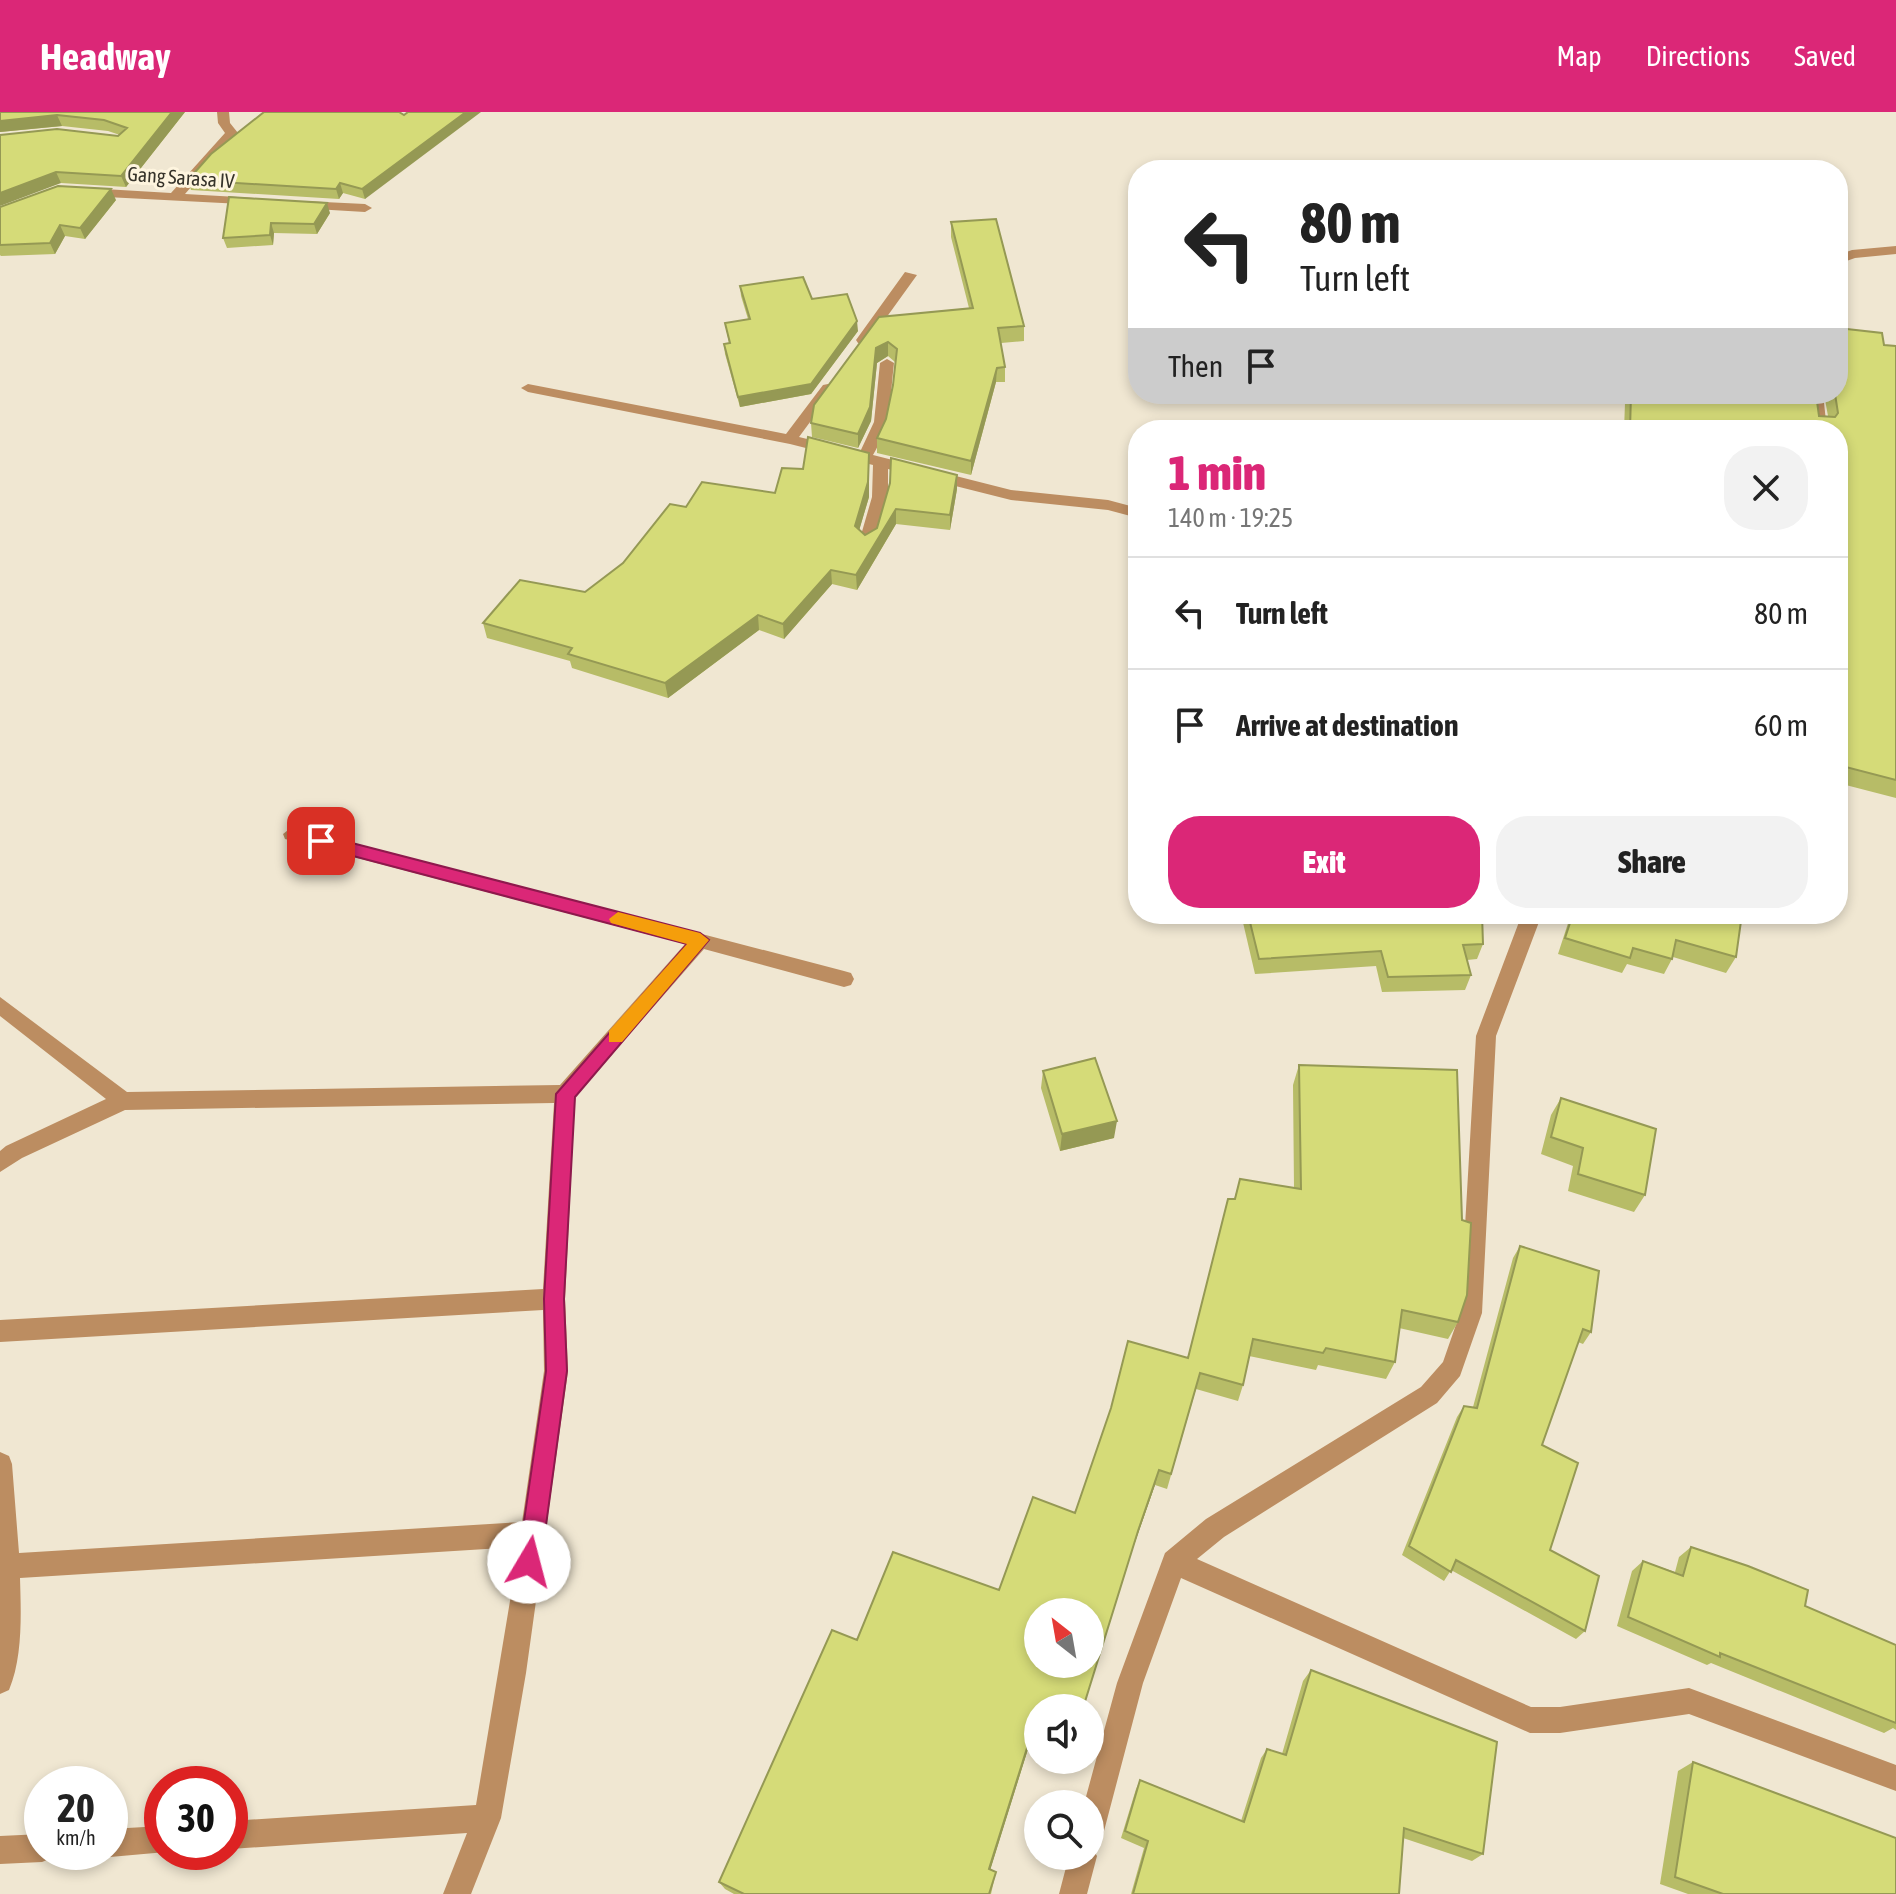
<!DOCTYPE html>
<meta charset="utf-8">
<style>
:root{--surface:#fff;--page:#f2f2f2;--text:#222;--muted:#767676;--line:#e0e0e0;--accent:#db2777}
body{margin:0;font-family:"Asap Condensed",sans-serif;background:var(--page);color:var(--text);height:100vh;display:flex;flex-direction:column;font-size:30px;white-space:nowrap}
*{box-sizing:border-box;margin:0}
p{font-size:26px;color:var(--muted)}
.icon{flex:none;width:44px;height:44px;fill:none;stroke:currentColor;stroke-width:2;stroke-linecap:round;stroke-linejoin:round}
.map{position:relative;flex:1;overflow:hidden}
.side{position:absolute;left:1128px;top:308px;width:720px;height:504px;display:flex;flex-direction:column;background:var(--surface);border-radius:32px;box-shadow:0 4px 12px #0003}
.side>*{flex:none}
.guide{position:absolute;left:1128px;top:48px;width:720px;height:244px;border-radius:32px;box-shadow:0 4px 12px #0003;background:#fff;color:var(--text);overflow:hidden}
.needle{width:52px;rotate:329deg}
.tools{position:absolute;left:1024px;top:1486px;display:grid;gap:16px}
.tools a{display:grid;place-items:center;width:80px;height:80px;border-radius:50%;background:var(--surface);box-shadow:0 4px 12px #0003;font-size:40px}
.speed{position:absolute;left:24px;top:1654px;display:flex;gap:16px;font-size:40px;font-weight:700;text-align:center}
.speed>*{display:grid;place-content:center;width:104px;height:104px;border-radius:50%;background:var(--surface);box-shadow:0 4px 12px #0003;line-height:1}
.speed small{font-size:20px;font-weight:400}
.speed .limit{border:12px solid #d22;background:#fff;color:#111}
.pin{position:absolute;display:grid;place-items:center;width:68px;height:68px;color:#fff;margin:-34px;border-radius:16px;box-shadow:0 4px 12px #0006}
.me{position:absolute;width:88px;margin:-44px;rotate:8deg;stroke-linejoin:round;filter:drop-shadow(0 0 6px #0008)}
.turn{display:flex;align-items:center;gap:28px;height:168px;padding:0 40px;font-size:36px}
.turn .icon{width:104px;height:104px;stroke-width:2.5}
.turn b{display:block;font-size:56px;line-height:68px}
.then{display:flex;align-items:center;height:76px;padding:0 40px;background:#0003;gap:16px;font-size:30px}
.round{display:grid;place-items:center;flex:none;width:84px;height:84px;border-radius:32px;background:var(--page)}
.head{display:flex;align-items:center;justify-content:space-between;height:136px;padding:0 40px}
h1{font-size:48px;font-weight:800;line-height:60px;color:var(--accent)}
.cta{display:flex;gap:16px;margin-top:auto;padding:16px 40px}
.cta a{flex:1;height:92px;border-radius:32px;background:var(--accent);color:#fff;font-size:32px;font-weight:800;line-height:92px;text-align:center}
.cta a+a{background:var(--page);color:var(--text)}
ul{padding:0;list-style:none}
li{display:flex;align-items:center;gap:24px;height:112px;padding:0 40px;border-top:2px solid var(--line)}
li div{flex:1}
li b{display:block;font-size:30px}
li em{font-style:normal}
header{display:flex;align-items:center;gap:48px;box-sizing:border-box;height:112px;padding:0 40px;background:var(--accent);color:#fff}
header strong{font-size:38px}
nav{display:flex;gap:44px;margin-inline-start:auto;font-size:28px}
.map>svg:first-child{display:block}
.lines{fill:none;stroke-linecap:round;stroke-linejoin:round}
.minor{fill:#bc8d61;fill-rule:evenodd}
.wall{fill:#b7bc67}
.shaded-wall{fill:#959954}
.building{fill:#d5db78;stroke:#959954;stroke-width:2;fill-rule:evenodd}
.route{fill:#db2777;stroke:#8e194d;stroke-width:2}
.slow{fill:#f59e0b}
.labels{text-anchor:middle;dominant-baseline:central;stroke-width:6;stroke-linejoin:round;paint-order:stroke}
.far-street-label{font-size:20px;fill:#36332a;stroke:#fef5df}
</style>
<header>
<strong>Headway</strong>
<nav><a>Map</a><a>Directions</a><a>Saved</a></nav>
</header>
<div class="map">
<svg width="1896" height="1782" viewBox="0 0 1896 1782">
<rect width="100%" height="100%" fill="#f0e7d2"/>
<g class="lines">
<path class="minor" d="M217 0H229L230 11 238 21 185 82 255 86 261 90 260 93 87 84 81 80 87 76 171 81 225 21 218 11Z
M303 89 365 92 372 96 365 100 298 96V90Z
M1896 134V142L1855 146 1838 152V143L1852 138Z
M905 160 917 163 868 231H858L856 228Z
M887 247 894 251C890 285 891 313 873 343L1011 378 1108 388 1138 396V406L1108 398 1011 388 888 357V385L875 430 867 435 859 430 872 385 873 353 790 332 528 280 521 276 528 272 786 322 823 273 828 272 835 276 799 325 860 340 874 310 880 251Z
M1809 282H1823L1827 318H1813Z
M292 715 844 859 851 861 854 867 851 873 844 875 704 837 575 985 565 1187 568 1259 526 1561 501 1706 471 1782H443L467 1721 230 1737V1709L476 1693 519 1435 20 1466C21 1501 23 1545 9 1578L0 1582V1340L9 1344 12 1352 19 1441 522 1410 544 1259 543 1198 0 1230V1208L543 1177 554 991 125 998 22 1046 0 1060V1039L6 1034 106 987 0 904V885L127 980 560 973 685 832 285 727 283 722Z
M1522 802H1542L1496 924 1482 1201 1460 1264 1437 1291 1224 1425 1197 1447 1531 1595H1560L1689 1576 1896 1653V1679L1689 1602 1560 1621H1530L1181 1466 1143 1571 1104 1719 1100 1729 1090 1733V1692H1084L1117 1571 1165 1441 1206 1407 1421 1275 1443 1250 1460 1201 1476 924Z
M162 1714V1740H166L110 1745 100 1741 110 1740V1717Z
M42 1722V1740H54L52 1746 42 1750 0 1752V1724Z
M1090 1733 1097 1744 1087 1782H1059L1069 1744H1090Z"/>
</g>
<path class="wall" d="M0 0H185L126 75 61 71 0 23 118 24 120 23 108 19 62 14 0 20Z
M402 2 365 87 343 81 339 87 191 78 188 68Z
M229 85 330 101 317 122 274 121 273 133 227 136 223 126Z
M116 88 85 127 65 124 55 142 1 144 0 143V95Z
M951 110 1024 214V229L1001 231 1005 255V270H996L971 363 877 341V326L886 307 893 273 895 250 888 244 877 251 871 309 858 336 812 325 811 311 879 205 969 196 951 125Z
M740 174 812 187 858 219 811 282 740 295 725 242 724 232 729 231 725 211 748 207 741 184Z
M1884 233 1896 234V686L1838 671V318H1624L1625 291 1609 289V282H1816L1819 304H1828L1824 282H1838Z
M869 341V385L859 418 865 423 877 416 890 371 957 377 950 418 896 412 857 478 832 472 784 527 759 518 668 586 572 556 570 549 487 526 483 511 585 480 623 451 686 395 775 381 803 357Z
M1241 802H1482L1483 832 1477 847 1467 848 1471 863 1465 878 1382 880 1376 854 1255 862Z
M1571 802H1742L1736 845 1726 861 1673 845 1664 862 1627 852 1622 861 1558 842Z
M1299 953 1458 1210 1448 1227 1399 1216 1395 1250 1386 1267 1318 1253 1316 1258 1249 1244 1243 1273 1238 1289 1196 1277 1167 1377 1155 1373 1134 1433 1083 1596H1038V1605L990 1758 996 1760 991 1782H734L725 1777 719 1770 857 1528 999 1478 1075 1401 1188 1246 1240 1067 1294 1076 1293 973Z
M1043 959 1114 1026 1060 1039 1041 976Z
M1561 986 1645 1083 1634 1100 1568 1079 1573 1054 1541 1042 1551 1003Z
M1520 1134 1591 1220 1583 1232 1578 1230 1542 1333 1550 1438 1585 1519 1576 1527 1451 1458 1444 1469 1402 1443 1457 1305 1464 1294 1473 1295 1513 1146Z
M1691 1435 1805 1494 1896 1533V1618L1893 1616 1884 1621 1711 1551 1707 1553 1617 1514 1632 1459 1643 1449 1675 1460 1679 1445Z
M1311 1558 1483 1742 1472 1749 1403 1726 1399 1782H1131L1144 1736 1121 1726 1136 1677 1140 1668 1241 1709 1261 1646 1267 1637 1282 1642 1303 1569Z
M1693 1650 1896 1782H1688L1660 1772 1678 1659Z"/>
<path class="shaded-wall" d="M172 0H185L126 75 121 64Z
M466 0H481L365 87 362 77Z
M57 3 62 14 0 20V9Z
M56 60 61 71 0 94V81Z
M340 71 343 81 339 87 336 77Z
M111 77 116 88 85 127 80 116Z
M327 91 330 101 317 122 314 112Z
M271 111 274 121 273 133 270 123Z
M60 113 65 124 55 142 50 131Z
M857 209 858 219 811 282 740 295 738 285Z
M888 230V244L877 251 871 309 858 336V322L876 236Z
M997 256 996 270 971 363V349Z
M869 341V385L856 429 855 414Z
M957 363V377L950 418V403Z
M896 397V412L857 478 856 463Z
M831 458 832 472 784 527 783 512Z
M758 503 759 518 668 586 665 571Z
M1117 1009 1114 1026 1060 1039 1062 1022Z
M1159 1358 1155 1373 1134 1433 1138 1419Z
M1038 1601V1605L988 1765 989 1757Z"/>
<path class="building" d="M0 0H172L121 64 56 60 0 81V23L57 17 118 24 127 16 104 8 57 3 0 9Z
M264 0H399L404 3 408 0H466L362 77 340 71 336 77 188 68 211 42Z
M58 74 111 77 80 116 60 113 50 131 0 133V95Z
M229 85 327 91 314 112 271 111 270 123 223 126Z
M996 107 1024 214 998 216 1005 255 997 256 971 349 877 326 886 307 893 273 897 237 888 230 876 236 870 295 858 322 811 311 814 293 879 205 973 196 951 110Z
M803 165 812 187 847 182 857 209 811 272 738 285 724 232 730 231 725 211 750 207 740 174Z
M1838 216 1882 221 1884 233 1896 234V668L1838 653V318H1630L1631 282H1816L1819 304 1835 305 1838 301 1835 282H1838Z
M808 325 869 341 868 370 855 414 865 423 877 416 890 371 891 346 957 363 950 403 896 397 856 463 831 458 783 512 758 503 665 571 568 542 572 536 483 511 520 468 585 480 623 451 670 392 686 395 702 370 775 381 782 356 803 357Z
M1248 802H1482L1483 832 1463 833 1471 863 1388 865 1381 839 1259 847Z
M1573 802H1742L1736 845 1676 828 1672 847 1633 836 1630 846 1565 826Z
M1095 946 1117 1009 1062 1022 1043 959Z
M1299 953 1457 958 1462 1108 1471 1111 1467 1183 1458 1210 1402 1198 1395 1250 1326 1236 1323 1241 1253 1227 1243 1273 1200 1261 1171 1362 1159 1358 1138 1419 1083 1596H1055L1041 1592 1040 1596H1038V1601L989 1757 996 1760 989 1782H744L719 1770 832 1518 857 1528 893 1440 999 1478 1033 1385 1075 1401 1111 1296 1128 1229 1188 1246 1228 1087H1235L1240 1067 1301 1077ZM1038 1500H1090V1552H1038Z
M1561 986 1656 1017 1645 1083 1578 1062 1583 1036 1551 1025Z
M1520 1134 1599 1159 1591 1220 1583 1217 1542 1333 1578 1351 1550 1438 1599 1464 1585 1519 1456 1448 1451 1460 1409 1434 1464 1294 1477 1296Z
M1691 1435 1748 1454 1808 1478 1805 1494 1896 1533V1611L1720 1541V1545L1628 1505 1643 1449 1683 1464Z
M1311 1558 1497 1630 1483 1742 1404 1716 1399 1782H1133L1148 1729 1125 1719 1140 1668 1244 1710 1267 1637 1286 1643Z
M1693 1650 1896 1726V1782H1723L1675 1765Z"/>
<path class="route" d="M321 723 700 821 709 828 575 985 564 1187 567 1259 541 1450 537 1458 529 1461 521 1458 518 1450 546 1259 544 1187 556 982 687 832 315 734V725Z"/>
<path class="slow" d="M618 800 700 821 709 828 622 930H609V919L687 832 611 811 609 807Z"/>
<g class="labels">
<g class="far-street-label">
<text transform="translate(181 65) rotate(4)">Gang Sarasa IV</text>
</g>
</g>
</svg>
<div class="tools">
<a><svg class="needle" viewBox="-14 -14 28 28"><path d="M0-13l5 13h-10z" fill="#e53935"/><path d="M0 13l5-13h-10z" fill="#767676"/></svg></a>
<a><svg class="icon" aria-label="sound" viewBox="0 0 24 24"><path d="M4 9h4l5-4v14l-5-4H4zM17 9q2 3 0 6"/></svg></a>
<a><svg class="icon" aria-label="search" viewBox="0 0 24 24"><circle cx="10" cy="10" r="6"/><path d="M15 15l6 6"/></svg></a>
</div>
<div class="speed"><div>20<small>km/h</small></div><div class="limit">30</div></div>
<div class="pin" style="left:321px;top:729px;background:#d93025"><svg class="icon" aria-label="arrive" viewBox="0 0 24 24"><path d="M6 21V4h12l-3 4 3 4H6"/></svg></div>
<svg class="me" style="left:529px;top:1450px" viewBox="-20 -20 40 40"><circle r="19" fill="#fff"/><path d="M0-13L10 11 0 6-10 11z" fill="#db2777"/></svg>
<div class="guide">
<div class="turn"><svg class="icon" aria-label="left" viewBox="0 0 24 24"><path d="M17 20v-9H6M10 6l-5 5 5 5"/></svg><div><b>80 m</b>Turn left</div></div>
<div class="then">Then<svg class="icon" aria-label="arrive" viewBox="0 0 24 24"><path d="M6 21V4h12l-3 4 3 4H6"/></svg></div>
</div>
<section class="side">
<div class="head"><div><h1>1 min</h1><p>140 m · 19:25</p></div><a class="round"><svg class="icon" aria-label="close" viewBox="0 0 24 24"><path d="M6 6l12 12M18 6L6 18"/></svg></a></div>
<ul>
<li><svg class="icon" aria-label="left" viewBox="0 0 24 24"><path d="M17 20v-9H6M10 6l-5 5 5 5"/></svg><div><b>Turn left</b></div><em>80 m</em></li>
<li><svg class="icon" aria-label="arrive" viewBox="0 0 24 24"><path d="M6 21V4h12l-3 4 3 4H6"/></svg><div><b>Arrive at destination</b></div><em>60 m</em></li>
</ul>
<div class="cta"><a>Exit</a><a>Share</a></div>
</section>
</div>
